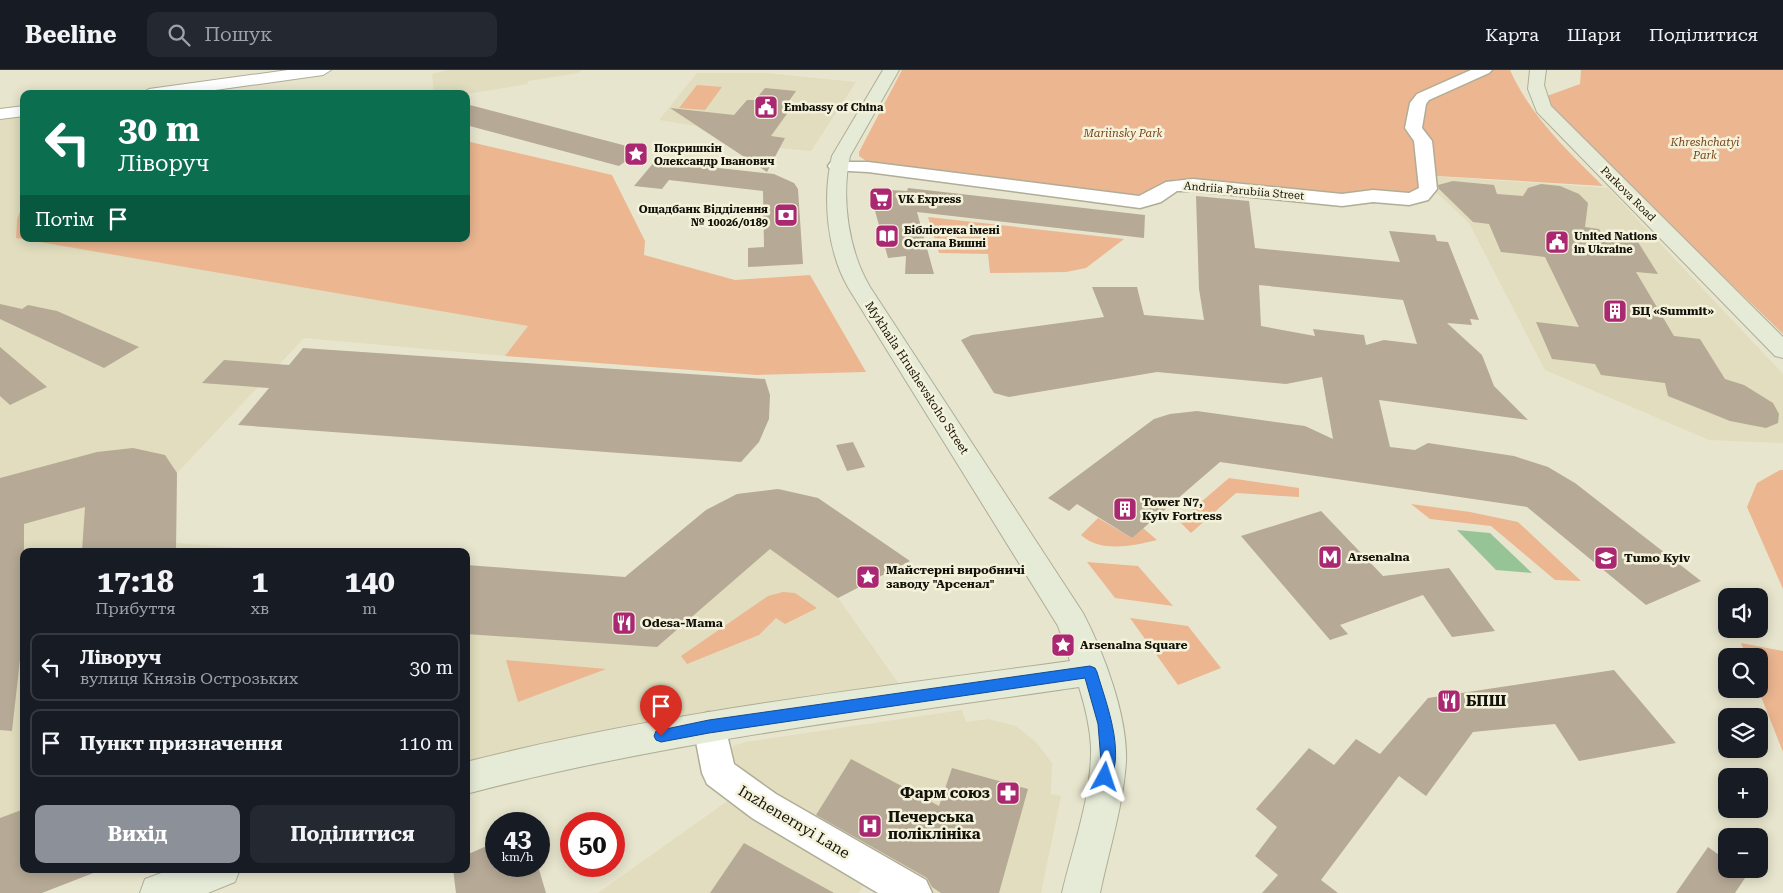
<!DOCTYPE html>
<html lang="uk">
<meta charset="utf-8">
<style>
:root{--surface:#171b24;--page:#242831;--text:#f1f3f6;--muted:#9ea1a6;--line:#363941;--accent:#8c9099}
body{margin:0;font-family:"Roboto Serif",serif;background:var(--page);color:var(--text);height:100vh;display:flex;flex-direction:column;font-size:19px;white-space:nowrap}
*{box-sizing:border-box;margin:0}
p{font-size:16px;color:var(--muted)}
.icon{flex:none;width:28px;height:28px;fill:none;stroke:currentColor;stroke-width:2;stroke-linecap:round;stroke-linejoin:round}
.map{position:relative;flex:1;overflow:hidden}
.details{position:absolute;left:20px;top:478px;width:450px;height:325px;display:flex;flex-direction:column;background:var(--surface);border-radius:10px;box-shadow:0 2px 12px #0003}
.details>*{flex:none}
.hud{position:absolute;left:20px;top:20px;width:450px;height:152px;border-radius:10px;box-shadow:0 2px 12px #0003;background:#0b6e4f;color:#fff;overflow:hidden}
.controls{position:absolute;left:1718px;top:518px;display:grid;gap:10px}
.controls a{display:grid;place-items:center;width:50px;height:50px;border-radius:10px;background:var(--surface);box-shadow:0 2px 12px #0003;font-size:25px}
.speed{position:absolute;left:485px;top:742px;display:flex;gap:10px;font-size:25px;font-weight:700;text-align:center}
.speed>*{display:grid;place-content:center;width:65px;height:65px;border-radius:50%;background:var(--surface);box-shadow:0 2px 12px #0003;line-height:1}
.speed small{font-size:12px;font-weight:400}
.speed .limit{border:8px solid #d22;background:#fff;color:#111}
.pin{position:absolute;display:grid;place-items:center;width:42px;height:42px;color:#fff;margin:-51px -21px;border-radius:50% 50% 50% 0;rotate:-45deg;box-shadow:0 0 5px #0007}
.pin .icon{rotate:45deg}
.me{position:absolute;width:55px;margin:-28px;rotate:5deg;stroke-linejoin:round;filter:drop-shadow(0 0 4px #0008)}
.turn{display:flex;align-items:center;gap:18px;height:105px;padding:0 15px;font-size:22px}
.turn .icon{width:65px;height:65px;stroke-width:2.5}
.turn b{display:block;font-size:35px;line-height:42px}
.then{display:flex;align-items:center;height:48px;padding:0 15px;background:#0003;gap:10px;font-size:19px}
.eta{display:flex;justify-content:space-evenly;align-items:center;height:85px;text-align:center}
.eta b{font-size:30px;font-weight:700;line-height:35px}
.action{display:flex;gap:10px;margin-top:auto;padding:10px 15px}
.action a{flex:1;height:58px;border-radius:10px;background:var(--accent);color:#fff;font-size:20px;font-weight:700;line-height:58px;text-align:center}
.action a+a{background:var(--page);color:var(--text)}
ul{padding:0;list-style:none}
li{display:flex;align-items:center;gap:15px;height:68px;margin:0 10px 8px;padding:0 5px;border:2px solid var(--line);border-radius:10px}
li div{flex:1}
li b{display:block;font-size:19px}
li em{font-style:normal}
header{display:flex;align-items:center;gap:30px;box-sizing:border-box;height:70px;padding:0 25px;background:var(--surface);border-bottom:1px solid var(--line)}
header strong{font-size:24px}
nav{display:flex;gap:28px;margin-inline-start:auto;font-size:18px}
.search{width:350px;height:45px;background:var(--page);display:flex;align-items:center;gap:12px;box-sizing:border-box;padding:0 18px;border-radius:10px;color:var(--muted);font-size:19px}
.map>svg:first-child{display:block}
.built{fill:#e1ddbe}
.green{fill:#ebb690}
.water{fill:#97c496}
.building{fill:#b6a996;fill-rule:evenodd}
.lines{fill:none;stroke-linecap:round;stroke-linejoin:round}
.minor-casing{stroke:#b0ad97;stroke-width:3}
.tertiary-casing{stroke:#b0ad97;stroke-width:2}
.secondary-casing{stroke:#b0ad97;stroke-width:2}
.minor{fill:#fff;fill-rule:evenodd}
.tertiary{fill:#fff;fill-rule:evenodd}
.secondary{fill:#e5ebd7;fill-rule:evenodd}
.route{fill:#1a73e8;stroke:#114b97}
.labels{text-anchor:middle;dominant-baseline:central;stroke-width:5;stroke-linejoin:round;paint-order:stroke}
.far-poi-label{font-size:11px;font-weight:bold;fill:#14130b;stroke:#f5f2db;text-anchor:start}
.far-park-label{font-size:11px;font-style:italic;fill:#77451b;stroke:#f5f2db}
.far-street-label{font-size:11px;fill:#14130b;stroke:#f5f2db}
.poi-label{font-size:12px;font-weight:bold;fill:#14130b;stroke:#f5f2db;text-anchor:start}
.street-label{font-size:12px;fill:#14130b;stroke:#f5f2db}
.near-poi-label{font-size:15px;font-weight:bold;fill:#14130b;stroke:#f5f2db;text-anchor:start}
.near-street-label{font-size:15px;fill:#14130b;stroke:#f5f2db}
</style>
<header>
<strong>Beeline</strong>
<div class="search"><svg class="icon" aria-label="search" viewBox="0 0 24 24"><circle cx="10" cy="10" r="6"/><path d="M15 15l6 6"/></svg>Пошук</div>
<nav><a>Карта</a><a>Шари</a><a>Поділитися</a></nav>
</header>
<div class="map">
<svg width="1783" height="823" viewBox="0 0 1783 823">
<rect width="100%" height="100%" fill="#e8e5ce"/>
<path class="built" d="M448 0H582L578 3 528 11V14L466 24H434L432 4Z
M697 3H766L856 12 811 81 723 73 696 56 659 50Z
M24 45V132L17 149 16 168 528 256 505 286 304 268 177 403 176 473 281 481H24V739L0 748V48Z
M1429 106 1608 118 1783 304V373L1709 370 1545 300 1469 153 1428 115Z
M779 419 818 428 910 491 838 528 899 614 466 697V495L625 507 706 440 737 424Z
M962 640 966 652 988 649 1016 656 1036 672 1052 693 1051 724 1061 726 1041 823H923L728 693 733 676 745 672Z
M733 727 867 809 859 823H598Z"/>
<path class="green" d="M902 0H1510C1531 47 1568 81 1603 116L1421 105 1419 120 1409 124H1339L1177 109C1160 113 1149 124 1132 127L866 91 859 86V82Z
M1581 0H1783V264L1575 63 1550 34 1547 26 1580 14Z
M697 15 722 17 705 40 679 38Z
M466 71 612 105 645 171 644 185 735 210 810 205 866 302 757 305 505 286 528 256 16 168 17 149 24 132V169H466Z
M928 147 1124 169 1086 198 1066 202 990 203 988 184 939 183Z
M1780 400H1783V519L1747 437 1757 413Z
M1229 408 1299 418V427L1236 423 1191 463 1179 451Z
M1411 434 1470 442 1518 452 1581 511 1555 510 1491 456 1430 449Z
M1098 448 1132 468 1143 458 1157 470C1132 476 1101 483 1081 465Z
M1087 492 1138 496 1173 536 1115 528Z
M783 522 795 523 817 538 785 554 776 548 759 565 687 594 681 586 768 526Z
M1130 548 1188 556 1221 598 1178 615Z
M1741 573 1783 581V682L1758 619 1759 586H1746Z
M506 590 606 599 518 632Z"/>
<path class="water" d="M1457 460 1490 463 1532 503 1496 500Z"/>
<path class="building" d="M765 18 796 21 787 34H794L771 66 785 68 767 102 670 38 734 45 747 30H755Z
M466 34 642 80 619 96 466 55Z
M655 91 774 104 794 113 798 119 803 194 748 197V178L764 177 763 121 669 110 662 119 634 116Z
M1453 111 1494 115 1497 124 1523 126 1528 118 1541 114 1560 116 1579 124 1588 133 1585 157 1599 159 1605 168 1638 172 1658 204 1636 202 1674 266 1700 269 1725 309 1744 315 1773 333 1779 344 1778 353 1766 358 1730 351 1668 326 1665 313 1601 305 1595 294 1552 289 1536 252 1579 257 1545 187 1501 182 1489 154 1473 152 1439 119 1438 115Z
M908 118 1145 145 1144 168 917 142 934 204H905L906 186 888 188 872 130H878L882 123 891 120 907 121Z
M1196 126 1249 131 1255 178 1400 192 1389 161 1435 165 1437 171 1448 172 1479 250 1470 249 1472 255 1447 253 1482 285 1494 316 1528 350 1379 330 1390 377 1415 380 1428 373 1514 386 1548 397 1575 413 1701 511 1646 535 1527 437 1220 392 1132 468 1077 434 1069 441 1048 428 1154 349 1170 344 1197 341 1305 356 1333 369 1322 307 1286 314 1157 302 1009 327 994 323 961 270 972 265 1104 247 1092 217H1137L1144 245 1204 250 1199 219ZM1259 215 1403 230 1417 274 1384 270 1366 275 1364 265 1313 259 1315 266 1261 256Z
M0 234 22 239 28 235 57 241 139 277 104 298 0 249Z
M0 277 47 317 10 335 0 326Z
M303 278 765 309 770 325 769 349 759 372 741 392 238 355 269 318 202 313 224 290 289 295Z
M853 372 865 397 847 401 836 375Z
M133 378 165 385 177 403 176 481H82L85 437 24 454V554L12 661 0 660V408L97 382Z
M778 419 818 428 910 491 838 528 770 479 657 577 466 564V495L625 507 706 440 737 424Z
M1321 441 1383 506 1449 498 1495 561 1452 567 1423 525 1340 555 1348 564 1330 570 1241 466Z
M1614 600 1676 673 1579 691 1555 654 1473 662 1426 726 1399 706 1321 810 1338 823H1262L1278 805 1255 786 1277 757 1256 739 1309 678 1334 695 1356 669 1380 684 1428 628Z
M851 689 939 736 952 698 1028 719 999 823H941L932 817 927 808 816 745Z
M24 739V799L101 800 42 823H0V748Z
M496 772V796H538L546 823H456L453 799H466V785Z
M744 773 834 823H710Z
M1708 777 1726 790V799H1751L1735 823H1676Z"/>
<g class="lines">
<g class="minor-casing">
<path id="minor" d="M1471 0H1492L1489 3 1429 30 1426 34 1422 58 1432 71 1437 119 1428 130 1409 135 1373 132 1342 136 1193 121H1177L1161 132 1140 138 868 102 831 100 828 96 831 92H868L1139 126 1166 112 1193 109 1342 124 1373 120 1409 123 1419 118 1414 71 1405 58 1410 33 1417 24Z
M709 642 721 646 725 656 734 694 776 724 926 810 932 823H878L752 748 707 714 702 703 693 656 697 646Z"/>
</g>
<g class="tertiary-casing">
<path id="tertiary" d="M288 0H331L323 5 187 24H141L149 19Z
M24 36V46L0 49V39Z"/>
</g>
<g class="secondary-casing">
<path id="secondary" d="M883 0H899L850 86C841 127 848 180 870 217L1083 543C1104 583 1128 647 1126 692 1123 736 1109 780 1100 823H1062C1073 776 1092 726 1091 677 1090 657 1085 636 1079 617 874 647 667 671 466 724V692C664 641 868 619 1070 591L1058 556 849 219C827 182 822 128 832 86Z
M1530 0H1546L1544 15 1551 36 1783 267V288L1775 286 1537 42 1528 19Z
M172 799H240L235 812 208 823H140L145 809Z"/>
</g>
<use href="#minor" class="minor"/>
<use href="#tertiary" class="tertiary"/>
<use href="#secondary" class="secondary"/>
</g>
<path class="route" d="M1090 596 1095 598 1097 602C1106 633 1125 680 1110 711L1105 713 1100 711 1098 707 1101 691 1098 654 1085 608 709 663 661 672 656 670 654 666 656 661 661 660 709 650Z"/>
<defs>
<g id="civic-square" transform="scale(1.25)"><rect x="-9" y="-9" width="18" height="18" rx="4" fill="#aa2771" stroke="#f5f2db"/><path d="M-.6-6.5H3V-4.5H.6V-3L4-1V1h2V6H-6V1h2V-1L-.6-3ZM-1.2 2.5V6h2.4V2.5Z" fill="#fff"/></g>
<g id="sight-square" transform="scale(1.25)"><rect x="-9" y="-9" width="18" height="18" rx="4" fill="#aa2771" stroke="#f5f2db"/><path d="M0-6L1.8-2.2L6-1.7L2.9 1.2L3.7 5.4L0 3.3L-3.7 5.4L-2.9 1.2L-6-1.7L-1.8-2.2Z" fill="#fff"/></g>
<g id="supermarket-square" transform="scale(1.25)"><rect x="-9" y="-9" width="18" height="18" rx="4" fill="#aa2771" stroke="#f5f2db"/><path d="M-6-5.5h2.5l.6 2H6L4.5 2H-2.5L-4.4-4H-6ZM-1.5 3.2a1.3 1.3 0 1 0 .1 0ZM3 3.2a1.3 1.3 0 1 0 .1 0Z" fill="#fff"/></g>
<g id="bank-square" transform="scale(1.25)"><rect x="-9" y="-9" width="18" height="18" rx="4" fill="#aa2771" stroke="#f5f2db"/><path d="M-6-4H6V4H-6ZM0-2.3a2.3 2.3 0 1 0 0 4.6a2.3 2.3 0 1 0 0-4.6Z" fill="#fff"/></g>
<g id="library-square" transform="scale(1.25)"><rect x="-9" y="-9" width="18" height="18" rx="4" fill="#aa2771" stroke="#f5f2db"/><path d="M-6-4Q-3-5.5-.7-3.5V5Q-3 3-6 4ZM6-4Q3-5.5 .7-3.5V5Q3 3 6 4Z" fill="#fff"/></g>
<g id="building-square" transform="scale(1.25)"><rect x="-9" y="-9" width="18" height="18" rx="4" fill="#aa2771" stroke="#f5f2db"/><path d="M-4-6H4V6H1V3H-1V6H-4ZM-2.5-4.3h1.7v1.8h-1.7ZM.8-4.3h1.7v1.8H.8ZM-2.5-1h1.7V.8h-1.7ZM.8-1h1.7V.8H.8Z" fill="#fff"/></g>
<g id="metro-square" transform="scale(1.25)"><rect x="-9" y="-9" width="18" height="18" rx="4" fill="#aa2771" stroke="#f5f2db"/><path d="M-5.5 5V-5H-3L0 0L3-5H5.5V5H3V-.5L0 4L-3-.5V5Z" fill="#fff"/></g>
<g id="school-square" transform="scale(1.25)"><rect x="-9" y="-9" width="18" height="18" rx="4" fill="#aa2771" stroke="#f5f2db"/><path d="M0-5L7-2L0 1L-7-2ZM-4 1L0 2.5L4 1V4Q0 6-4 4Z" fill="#fff"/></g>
<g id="restaurant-square" transform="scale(1.25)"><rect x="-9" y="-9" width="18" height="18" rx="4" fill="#aa2771" stroke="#f5f2db"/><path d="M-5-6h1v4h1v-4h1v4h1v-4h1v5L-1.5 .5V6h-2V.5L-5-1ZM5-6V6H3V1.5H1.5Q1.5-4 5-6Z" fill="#fff"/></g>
<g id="pharmacy-square" transform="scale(1.25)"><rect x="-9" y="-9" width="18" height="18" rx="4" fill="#aa2771" stroke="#f5f2db"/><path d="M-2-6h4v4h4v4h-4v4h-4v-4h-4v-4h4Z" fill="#fff"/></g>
<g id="hospital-square" transform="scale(1.25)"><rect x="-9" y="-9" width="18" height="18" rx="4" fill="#aa2771" stroke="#f5f2db"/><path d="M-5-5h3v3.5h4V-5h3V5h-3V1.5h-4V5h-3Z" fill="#fff"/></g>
</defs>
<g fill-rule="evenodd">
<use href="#civic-square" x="766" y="37"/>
<use href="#sight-square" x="636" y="84"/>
<use href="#supermarket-square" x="881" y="129"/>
<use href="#bank-square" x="786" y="145"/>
<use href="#library-square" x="887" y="166"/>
<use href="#civic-square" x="1557" y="172"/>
<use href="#building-square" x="1615" y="241"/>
<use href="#building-square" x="1125" y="439"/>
<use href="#metro-square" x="1330" y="487"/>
<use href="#school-square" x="1606" y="488"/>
<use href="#sight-square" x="868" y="507"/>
<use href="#restaurant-square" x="624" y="553"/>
<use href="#sight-square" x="1063" y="575"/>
<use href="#restaurant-square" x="1449" y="631"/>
<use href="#pharmacy-square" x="1008" y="723"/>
<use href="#hospital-square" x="870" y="756"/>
</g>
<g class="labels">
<g class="far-poi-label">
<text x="784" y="37">Embassy of China</text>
<text x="654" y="78">Покришкін<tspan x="654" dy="13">Олександр Іванович</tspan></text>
<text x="898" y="129">VK Express</text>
<text x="768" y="139" text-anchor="end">Ощадбанк Відділення<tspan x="768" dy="13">№ 10026/0189</tspan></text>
<text x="904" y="160">Бібліотека імені<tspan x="904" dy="13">Остапа Вишні</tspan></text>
<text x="1574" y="166">United Nations<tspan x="1574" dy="13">in Ukraine</tspan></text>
</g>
<g class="far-park-label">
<text x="1123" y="63">Mariinsky Park</text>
<text x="1705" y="72">Khreshchatyi<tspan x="1705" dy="13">Park</tspan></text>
</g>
<g class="far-street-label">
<text transform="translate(1244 121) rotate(5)">Andriia Parubiia Street</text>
<text transform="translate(1628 124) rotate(45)">Parkova Road</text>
</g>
<g class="poi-label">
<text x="1632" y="241">БЦ «Summit»</text>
<text x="1142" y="432">Tower N7,<tspan x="1142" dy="14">Kyiv Fortress</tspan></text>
<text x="1348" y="487">Arsenalna</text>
<text x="1624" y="488">Tumo Kyiv</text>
<text x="886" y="500">Майстерні виробничі<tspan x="886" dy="14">заводу "Арсенал"</tspan></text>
<text x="642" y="553">Odesa-Mama</text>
<text x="1080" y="575">Arsenalna Square</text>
</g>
<g class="street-label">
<text transform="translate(917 308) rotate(57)">Mykhaila Hrushevskoho Street</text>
</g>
<g class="near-poi-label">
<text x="1466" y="631">БПШ</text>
<text x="990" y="723" text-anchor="end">Фарм союз</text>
<text x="888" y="747">Печерська<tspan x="888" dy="17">поліклініка</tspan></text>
</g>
<g class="near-street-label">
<text transform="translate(794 752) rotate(31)">Inzhenernyi Lane</text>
</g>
</g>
</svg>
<div class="controls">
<a><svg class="icon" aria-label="sound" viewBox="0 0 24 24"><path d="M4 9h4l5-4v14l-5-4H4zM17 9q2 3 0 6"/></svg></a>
<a><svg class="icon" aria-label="search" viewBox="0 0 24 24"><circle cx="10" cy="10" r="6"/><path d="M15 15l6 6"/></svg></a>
<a><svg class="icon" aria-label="layers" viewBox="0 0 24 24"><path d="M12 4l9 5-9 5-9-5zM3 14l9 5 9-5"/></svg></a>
<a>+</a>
<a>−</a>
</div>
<div class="speed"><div>43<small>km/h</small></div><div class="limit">50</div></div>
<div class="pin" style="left:661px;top:666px;background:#d93025"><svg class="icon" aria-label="arrive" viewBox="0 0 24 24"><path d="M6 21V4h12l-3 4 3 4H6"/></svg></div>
<svg class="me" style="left:1105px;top:707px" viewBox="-20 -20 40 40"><path d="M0-17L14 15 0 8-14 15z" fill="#1a73e8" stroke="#fff" stroke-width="4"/></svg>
<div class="hud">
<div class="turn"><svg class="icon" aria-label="left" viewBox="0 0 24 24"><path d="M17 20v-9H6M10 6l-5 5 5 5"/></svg><div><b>30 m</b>Ліворуч</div></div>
<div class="then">Потім<svg class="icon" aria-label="arrive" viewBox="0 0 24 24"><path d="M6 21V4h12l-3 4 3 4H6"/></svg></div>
</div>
<section class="details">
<div class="eta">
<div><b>17:18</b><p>Прибуття</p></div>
<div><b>1</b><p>хв</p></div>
<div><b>140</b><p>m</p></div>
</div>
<ul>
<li><svg class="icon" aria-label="left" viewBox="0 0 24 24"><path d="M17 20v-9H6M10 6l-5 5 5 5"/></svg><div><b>Ліворуч</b><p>вулиця Князів Острозьких</p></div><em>30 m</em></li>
<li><svg class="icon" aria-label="arrive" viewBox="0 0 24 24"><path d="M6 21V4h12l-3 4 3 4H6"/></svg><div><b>Пункт призначення</b></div><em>110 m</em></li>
</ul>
<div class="action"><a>Вихід</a><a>Поділитися</a></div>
</section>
</div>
